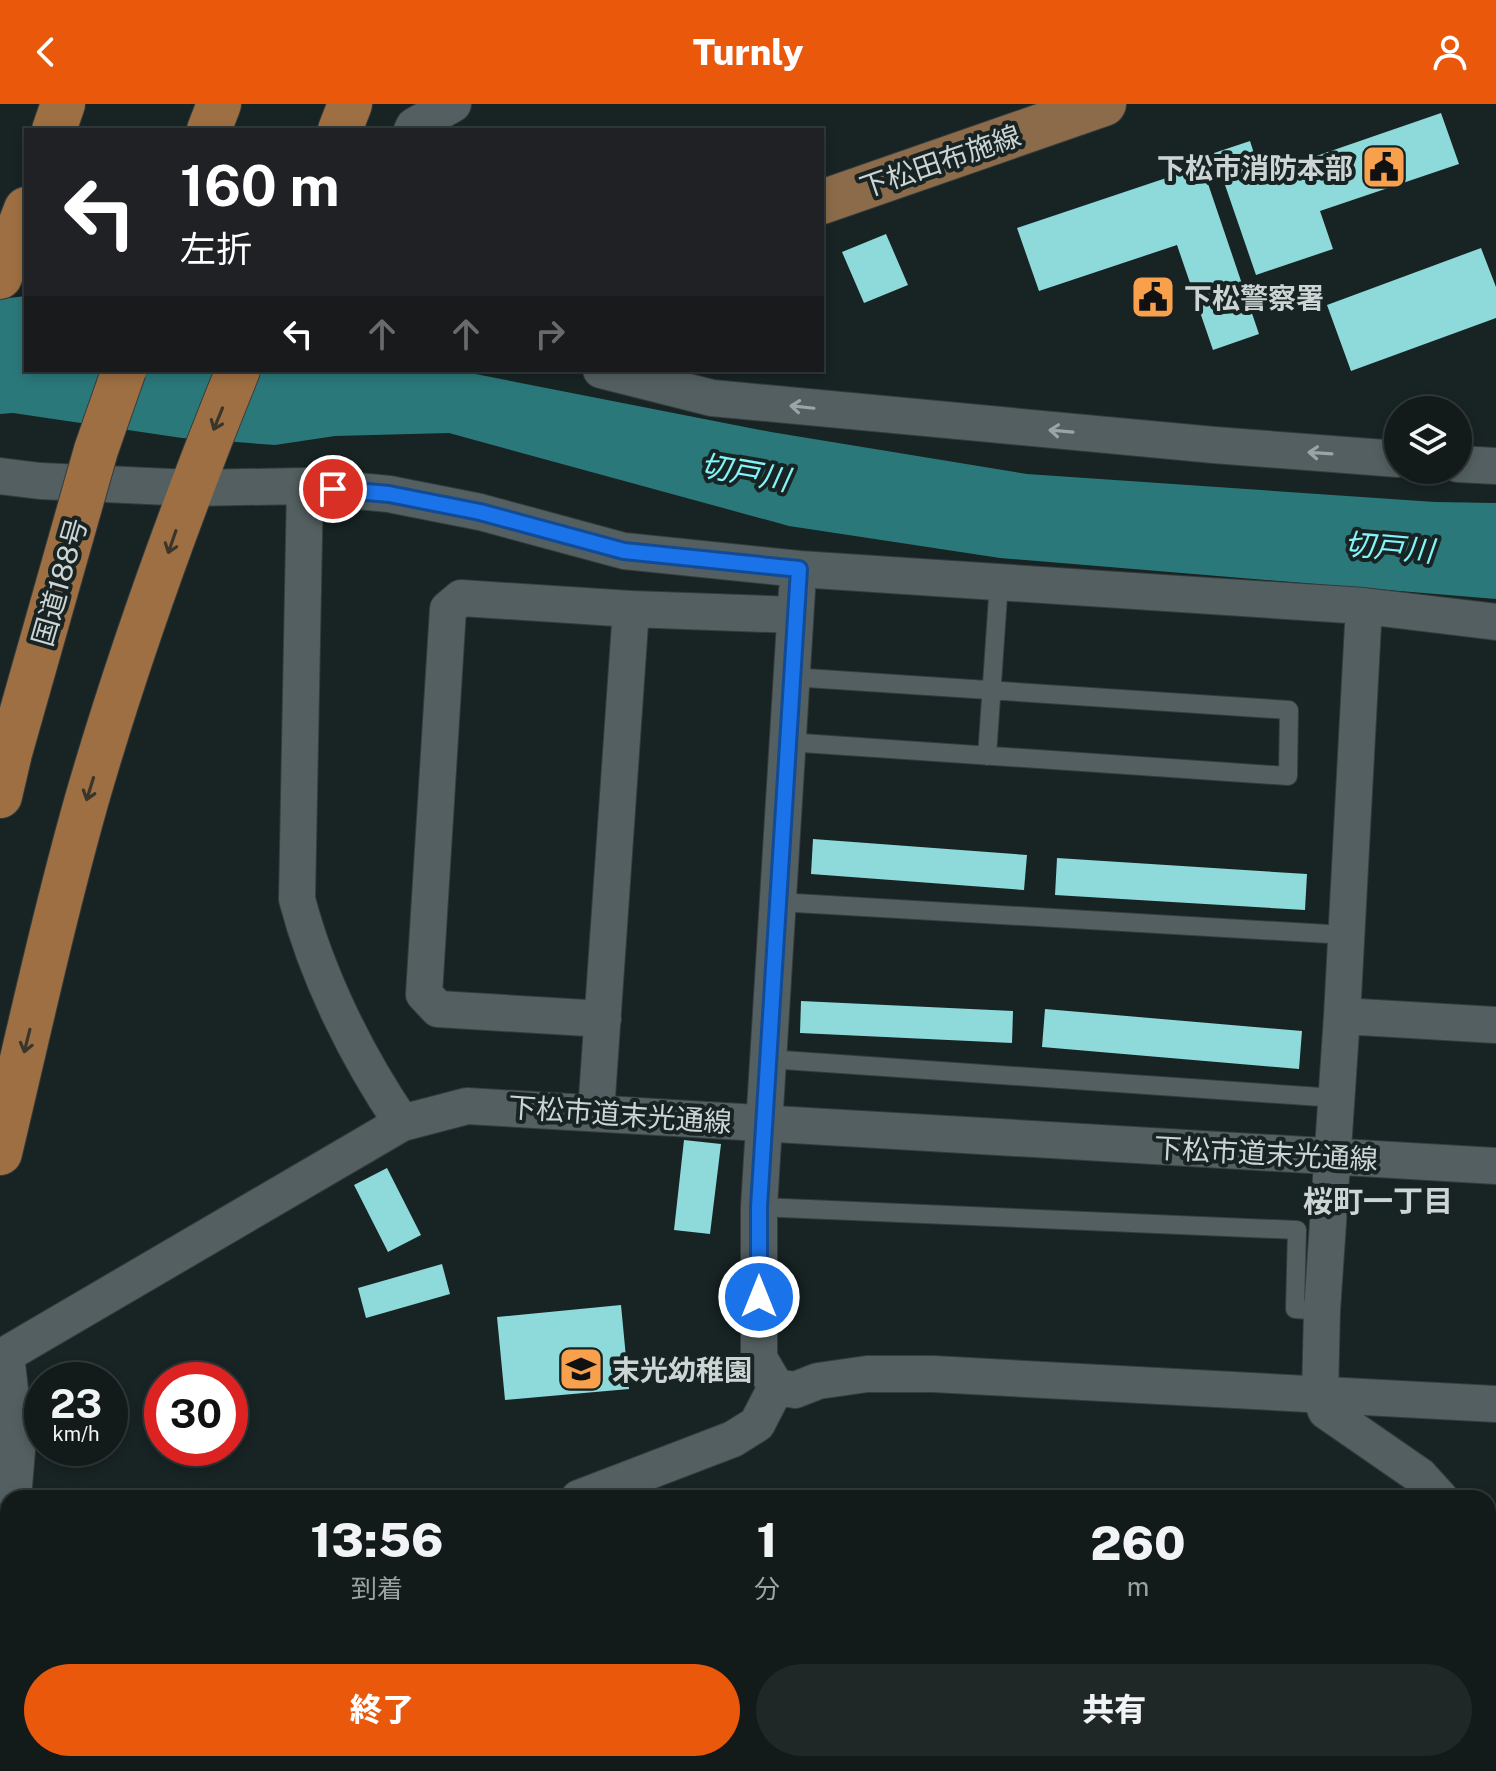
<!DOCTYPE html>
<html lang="ja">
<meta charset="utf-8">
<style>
:root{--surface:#121a1a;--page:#1f2727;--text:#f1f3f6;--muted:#9ca1a2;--line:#313839;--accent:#ea580c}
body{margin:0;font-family:"Public Sans","Noto Sans JP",sans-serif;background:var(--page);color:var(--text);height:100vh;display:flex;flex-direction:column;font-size:30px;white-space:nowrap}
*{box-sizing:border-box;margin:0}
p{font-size:26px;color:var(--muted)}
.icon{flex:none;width:44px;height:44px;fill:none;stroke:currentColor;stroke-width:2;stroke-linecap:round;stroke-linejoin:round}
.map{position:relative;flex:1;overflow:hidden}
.side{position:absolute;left:0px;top:1386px;width:1496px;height:282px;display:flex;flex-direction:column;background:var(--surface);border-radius:24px 24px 0 0;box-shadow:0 4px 12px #0003,0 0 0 2px var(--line)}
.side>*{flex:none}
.guide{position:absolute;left:24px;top:24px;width:800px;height:244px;border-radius:0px;box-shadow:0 4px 12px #0003,0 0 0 2px var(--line);background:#202124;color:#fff;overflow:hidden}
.tools{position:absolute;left:1384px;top:292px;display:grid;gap:16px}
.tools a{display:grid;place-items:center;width:88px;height:88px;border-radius:50%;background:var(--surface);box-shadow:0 4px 12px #0003,0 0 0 2px var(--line);font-size:40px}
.speed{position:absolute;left:24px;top:1258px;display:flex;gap:16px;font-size:40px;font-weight:700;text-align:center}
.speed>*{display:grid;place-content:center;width:104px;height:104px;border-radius:50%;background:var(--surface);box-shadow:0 4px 12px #0003,0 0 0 2px var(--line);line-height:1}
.speed small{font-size:20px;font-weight:400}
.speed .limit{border:12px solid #d22;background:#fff;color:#111}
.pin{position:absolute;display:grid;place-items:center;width:68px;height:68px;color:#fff;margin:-34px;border:4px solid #fff;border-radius:50%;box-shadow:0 2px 8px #0007}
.me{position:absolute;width:88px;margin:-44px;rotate:0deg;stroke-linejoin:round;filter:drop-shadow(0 0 6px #0008)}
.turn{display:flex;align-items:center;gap:28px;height:168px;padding:0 24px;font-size:36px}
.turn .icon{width:104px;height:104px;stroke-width:2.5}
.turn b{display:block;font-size:56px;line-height:68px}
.lanes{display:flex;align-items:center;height:76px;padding:0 24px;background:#0003;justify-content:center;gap:40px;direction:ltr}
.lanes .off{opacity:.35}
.eta{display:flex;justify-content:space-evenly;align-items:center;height:136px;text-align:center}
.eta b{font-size:48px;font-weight:800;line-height:56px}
.cta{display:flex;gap:16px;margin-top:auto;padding:16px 24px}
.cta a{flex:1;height:92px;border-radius:48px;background:var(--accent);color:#fff;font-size:32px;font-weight:800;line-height:92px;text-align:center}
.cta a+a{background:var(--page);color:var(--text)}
header{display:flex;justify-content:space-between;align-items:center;height:104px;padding:0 24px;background:var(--accent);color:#fff;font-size:36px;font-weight:800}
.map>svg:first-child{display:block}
.forest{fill:url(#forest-firs)}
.water{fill:#2b787a}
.building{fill:#8ed9da}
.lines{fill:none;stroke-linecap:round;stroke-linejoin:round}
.service-casing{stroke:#343c3d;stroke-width:20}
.minor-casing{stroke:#343c3d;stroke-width:38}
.primary-casing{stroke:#343c3d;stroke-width:46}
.trunk-casing{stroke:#343c3d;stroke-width:46}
.service{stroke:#535f60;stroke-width:18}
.minor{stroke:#535f60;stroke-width:36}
.primary{stroke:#8b6b4a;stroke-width:44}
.trunk{stroke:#9e6f42;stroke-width:44}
.trunk-bridge-casing{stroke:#343c3d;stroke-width:46;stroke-linecap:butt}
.trunk-bridge{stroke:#9e6f42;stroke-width:44}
.oneway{stroke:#9ca5a6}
.oneway2{stroke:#3a362b}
.route-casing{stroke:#114b97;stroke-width:20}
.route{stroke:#1a73e8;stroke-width:14}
.labels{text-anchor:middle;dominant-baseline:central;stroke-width:8;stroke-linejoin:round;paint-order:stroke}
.street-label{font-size:28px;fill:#cdd4d4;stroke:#182323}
.poi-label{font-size:28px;font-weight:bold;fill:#cdd4d4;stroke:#182323;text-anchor:start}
.water-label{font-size:30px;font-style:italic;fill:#83f5f8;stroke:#182323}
.neighbourhood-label{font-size:30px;font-weight:bold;fill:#cdd4d4;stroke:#182323}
</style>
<header><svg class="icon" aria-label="back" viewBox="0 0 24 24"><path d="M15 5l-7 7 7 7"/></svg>Turnly<svg class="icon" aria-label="person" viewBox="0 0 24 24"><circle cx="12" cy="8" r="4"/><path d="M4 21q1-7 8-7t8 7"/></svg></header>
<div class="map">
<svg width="1496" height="1667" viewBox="0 0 1496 1667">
<defs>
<pattern id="forest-firs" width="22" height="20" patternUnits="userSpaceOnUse" patternTransform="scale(2)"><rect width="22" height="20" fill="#4c3622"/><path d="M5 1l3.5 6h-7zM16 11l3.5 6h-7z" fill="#655241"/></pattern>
</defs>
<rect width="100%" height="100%" fill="#182323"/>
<path class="forest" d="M771 1660H1279V1667H761Z"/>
<path class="water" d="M26 192V266H455L771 328 1027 370 1435 398 1496 399V495L1000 454 789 422 449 329 335 332 275 341 182 334 13 309 0 310V195Z"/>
<path class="building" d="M1441 9 1459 60 1320 107 1333 145 1256 171 1214 49 1250 37 1261 71Z
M1202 62 1259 230 1213 246 1177 141 1039 187 1017 124Z
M886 130 908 181 864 199 842 148Z
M1481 144 1496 183V214L1351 267 1327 201Z
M813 735 1027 751 1024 786 811 770Z
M1057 754 1307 770 1305 806 1055 791Z
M801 897 1013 907 1012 939 800 929Z
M1045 905 1302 927 1299 965 1042 943Z
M684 1036 721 1040 710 1130 674 1126Z
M387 1064 421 1131 388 1148 354 1081Z
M442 1160 450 1190 366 1214 358 1184Z
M621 1201 629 1285 505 1296 497 1213Z"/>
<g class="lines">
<g class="service-casing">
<path id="service" d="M787 638 1288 672 1289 606 791 573
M987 652 999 478
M778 798 1346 831
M768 955 1336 994
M759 1103 1297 1126 1295 1205 1322 1207"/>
</g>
<g class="minor-casing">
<path id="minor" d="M412 26 414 22 453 0
M601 266 712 294 1214 341 1398 355
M1458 360 1496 362
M0 372 40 377 191 384 305 382 389 390 480 408 624 447 799 465 1364 502 1496 518
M305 382 297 795C317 872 357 953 402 1019
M1364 502 1342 912 1322 1207 1320 1291 1326 1307 1420 1372 1440 1394
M1342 912 1496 921
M603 915 438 905 424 890 448 505 461 494 631 505 795 511
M596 1008 631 505
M6 1251 17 1346 13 1394
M0 1254 402 1019 467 1002 1496 1062
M776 1283 759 1254V1103L797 486
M776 1283 795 1286 818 1277 867 1270H933L1496 1300
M579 1394 733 1335 757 1320 776 1283
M8 1448 1 1527 5 1544 8 1545
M1488 1449 1496 1459
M350 1660 353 1667"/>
</g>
<g class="primary-casing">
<path id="primary" d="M822 98 1104 0"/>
</g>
<g class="trunk-casing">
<path id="trunk" d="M54 26 63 0
M209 26 219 0
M340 26 350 0
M0 173 26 105
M0 692 10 649
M0 1049C28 931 54 812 87 695 129 550 181 407 238 266"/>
</g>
<use href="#service" class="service"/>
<use href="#minor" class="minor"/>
<use href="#primary" class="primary"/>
<use href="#trunk" class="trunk"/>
<g class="trunk-bridge-casing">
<path id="trunk-bridge" d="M10 649 96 346 124 266"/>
</g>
<use href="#trunk-bridge" class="trunk-bridge"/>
</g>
<defs><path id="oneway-shaft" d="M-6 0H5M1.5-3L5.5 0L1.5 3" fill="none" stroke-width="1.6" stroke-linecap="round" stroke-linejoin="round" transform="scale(2)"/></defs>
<g class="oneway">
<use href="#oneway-shaft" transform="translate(802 303) rotate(-174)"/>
<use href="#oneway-shaft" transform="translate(1061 327) rotate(-175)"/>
<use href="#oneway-shaft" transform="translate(1320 349) rotate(-176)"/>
</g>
<g class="oneway2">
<use href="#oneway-shaft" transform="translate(218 315) rotate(112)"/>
<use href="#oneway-shaft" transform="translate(172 438) rotate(109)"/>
<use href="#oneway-shaft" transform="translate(90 685) rotate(107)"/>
<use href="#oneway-shaft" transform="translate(27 937) rotate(104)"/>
</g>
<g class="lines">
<g class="route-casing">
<path id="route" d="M333 385 389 390 480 408 624 447 799 465 759 1103V1193"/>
</g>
<use href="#route" class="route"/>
</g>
<defs>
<g id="civic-square" transform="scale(2.3)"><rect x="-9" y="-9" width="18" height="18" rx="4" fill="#f9a04c" stroke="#182323"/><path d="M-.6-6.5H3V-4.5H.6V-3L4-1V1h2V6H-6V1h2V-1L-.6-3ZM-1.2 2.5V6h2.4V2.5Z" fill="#111"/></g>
<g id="school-square" transform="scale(2.3)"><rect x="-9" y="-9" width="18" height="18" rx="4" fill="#f9a04c" stroke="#182323"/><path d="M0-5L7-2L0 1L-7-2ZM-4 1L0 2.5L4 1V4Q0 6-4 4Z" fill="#111"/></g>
</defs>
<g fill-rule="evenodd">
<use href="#civic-square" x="1384" y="63"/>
<use href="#civic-square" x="1153" y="193"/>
<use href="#school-square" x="581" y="1265"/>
</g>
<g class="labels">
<g class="street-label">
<text transform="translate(940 57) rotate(-19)">下松田布施線</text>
<text transform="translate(59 478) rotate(-74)">国道188号</text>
<text transform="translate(620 1010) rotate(4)">下松市道末光通線</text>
<text transform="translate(1266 1049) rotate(3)">下松市道末光通線</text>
</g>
<g class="poi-label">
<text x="1353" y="63" text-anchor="end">下松市消防本部</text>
<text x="1184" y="193">下松警察署</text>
<text x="612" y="1265">末光幼稚園</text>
</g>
<g class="water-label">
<text transform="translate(745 368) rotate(10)">切戸川</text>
<text transform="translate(1389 443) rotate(5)">切戸川</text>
</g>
<g class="neighbourhood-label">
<text x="1378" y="1097">桜町一丁目</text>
</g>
</g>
</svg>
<div class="tools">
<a><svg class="icon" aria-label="layers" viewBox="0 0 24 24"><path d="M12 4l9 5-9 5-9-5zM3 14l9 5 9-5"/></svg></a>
</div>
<div class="speed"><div>23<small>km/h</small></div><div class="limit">30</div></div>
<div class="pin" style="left:333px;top:385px;background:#d93025"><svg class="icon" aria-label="arrive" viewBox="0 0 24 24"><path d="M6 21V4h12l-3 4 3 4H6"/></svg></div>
<svg class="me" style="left:759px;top:1193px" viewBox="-20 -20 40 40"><circle r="17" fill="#1a73e8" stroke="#fff" stroke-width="3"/><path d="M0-11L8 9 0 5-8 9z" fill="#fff"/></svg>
<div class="guide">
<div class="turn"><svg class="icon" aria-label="left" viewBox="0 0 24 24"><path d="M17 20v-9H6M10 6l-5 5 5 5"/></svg><div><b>160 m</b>左折</div></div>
<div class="lanes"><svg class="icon" aria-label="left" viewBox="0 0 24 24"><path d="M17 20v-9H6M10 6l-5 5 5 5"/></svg><svg class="icon off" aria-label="ahead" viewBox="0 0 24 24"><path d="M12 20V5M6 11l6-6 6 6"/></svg><svg class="icon off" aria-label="ahead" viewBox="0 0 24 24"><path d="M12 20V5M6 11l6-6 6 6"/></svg><svg class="icon off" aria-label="right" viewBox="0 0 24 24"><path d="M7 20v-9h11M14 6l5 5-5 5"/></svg></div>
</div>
<section class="side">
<div class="eta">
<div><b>13:56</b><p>到着</p></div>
<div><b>1</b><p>分</p></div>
<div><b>260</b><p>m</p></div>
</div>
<div class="cta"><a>終了</a><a>共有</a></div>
</section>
</div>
